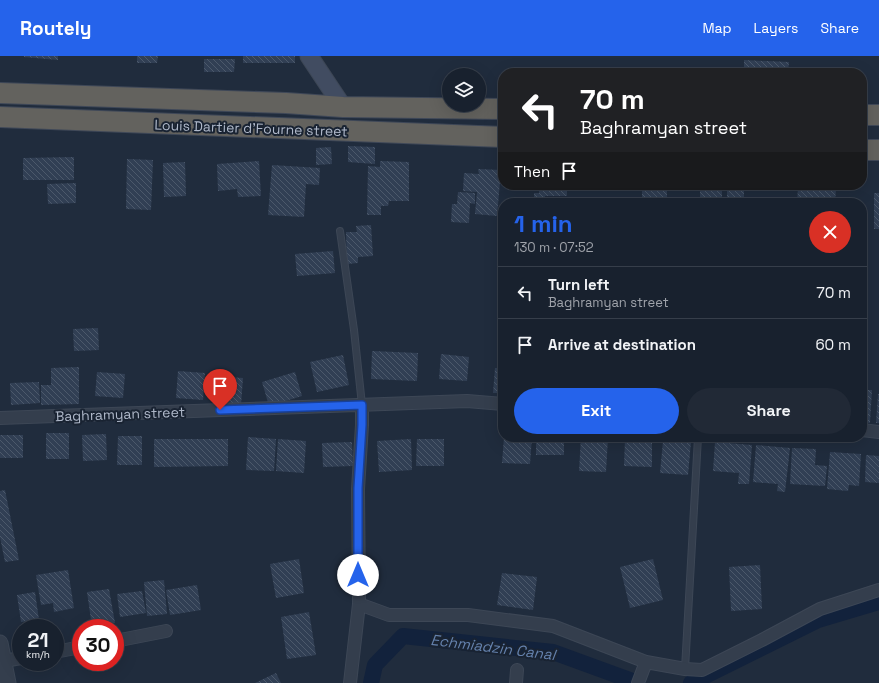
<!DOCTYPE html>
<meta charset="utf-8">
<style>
:root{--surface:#18212e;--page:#212936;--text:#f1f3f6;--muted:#9fa3aa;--line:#363e4a;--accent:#2563eb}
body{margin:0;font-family:"Space Grotesk",sans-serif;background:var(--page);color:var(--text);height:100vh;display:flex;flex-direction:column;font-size:15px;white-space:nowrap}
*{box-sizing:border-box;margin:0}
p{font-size:13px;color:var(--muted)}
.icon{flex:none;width:22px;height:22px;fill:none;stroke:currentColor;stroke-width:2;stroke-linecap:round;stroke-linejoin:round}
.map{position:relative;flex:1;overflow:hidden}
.drawer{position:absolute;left:498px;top:142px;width:369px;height:244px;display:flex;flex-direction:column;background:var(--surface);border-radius:16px;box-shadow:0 4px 16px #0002,0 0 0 1px var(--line)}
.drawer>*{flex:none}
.hud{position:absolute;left:498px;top:12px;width:369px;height:122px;border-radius:16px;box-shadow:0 4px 16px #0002,0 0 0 1px var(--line);background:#202124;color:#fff;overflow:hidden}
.tools{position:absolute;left:442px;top:12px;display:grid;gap:8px}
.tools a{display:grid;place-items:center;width:44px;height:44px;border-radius:50%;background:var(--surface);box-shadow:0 4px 16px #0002,0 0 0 1px var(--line);font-size:20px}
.speed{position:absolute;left:12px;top:563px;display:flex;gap:8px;font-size:20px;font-weight:700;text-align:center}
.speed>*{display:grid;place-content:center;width:52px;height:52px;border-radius:50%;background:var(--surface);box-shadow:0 4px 16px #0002,0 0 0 1px var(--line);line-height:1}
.speed small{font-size:10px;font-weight:400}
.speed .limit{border:6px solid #d22;background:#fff;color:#111}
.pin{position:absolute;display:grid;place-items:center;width:34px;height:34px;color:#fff;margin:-41px -17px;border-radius:50% 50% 50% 0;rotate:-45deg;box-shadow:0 0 4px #0007}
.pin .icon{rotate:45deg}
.me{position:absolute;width:44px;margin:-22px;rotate:0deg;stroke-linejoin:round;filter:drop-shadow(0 0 3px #0008)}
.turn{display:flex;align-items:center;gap:14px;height:84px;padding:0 16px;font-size:18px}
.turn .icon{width:52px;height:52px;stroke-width:2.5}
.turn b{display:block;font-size:28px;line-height:34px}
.then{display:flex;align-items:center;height:38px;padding:0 16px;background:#0003;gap:8px;font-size:15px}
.round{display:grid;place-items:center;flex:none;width:42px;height:42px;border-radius:21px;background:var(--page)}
.summary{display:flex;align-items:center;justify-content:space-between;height:68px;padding:0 16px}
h1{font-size:24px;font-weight:700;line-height:30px;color:var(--accent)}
.action{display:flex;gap:8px;margin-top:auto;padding:8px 16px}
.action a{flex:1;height:46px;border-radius:24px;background:var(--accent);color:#fff;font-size:16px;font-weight:700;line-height:46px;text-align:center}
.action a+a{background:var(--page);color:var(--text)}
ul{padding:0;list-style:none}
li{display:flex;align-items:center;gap:12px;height:52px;padding:0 16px;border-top:1px solid var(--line)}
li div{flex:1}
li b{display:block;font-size:15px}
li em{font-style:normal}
header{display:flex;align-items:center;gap:24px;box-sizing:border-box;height:56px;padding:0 20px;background:var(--accent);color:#fff}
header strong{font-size:19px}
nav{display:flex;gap:22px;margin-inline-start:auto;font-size:14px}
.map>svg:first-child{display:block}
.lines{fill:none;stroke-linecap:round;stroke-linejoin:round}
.canal{stroke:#12223c;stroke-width:16}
.building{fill:url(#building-back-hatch)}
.service-casing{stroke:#3d4756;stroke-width:8}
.minor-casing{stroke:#3d4756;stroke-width:14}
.tertiary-casing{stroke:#3d4756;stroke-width:17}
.secondary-casing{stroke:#3d4756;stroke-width:19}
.trunk-casing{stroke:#3f4858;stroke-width:22}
.service{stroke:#343e4d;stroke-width:6}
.minor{stroke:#343e4d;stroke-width:12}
.tertiary{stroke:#343e4d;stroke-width:15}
.secondary{stroke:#414c61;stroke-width:17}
.trunk{stroke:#63625e;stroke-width:20}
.route-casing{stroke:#184099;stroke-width:10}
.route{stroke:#2563eb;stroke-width:7}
.labels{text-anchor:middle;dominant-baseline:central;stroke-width:4;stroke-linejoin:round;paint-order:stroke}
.street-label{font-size:14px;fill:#afb8c9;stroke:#192332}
.water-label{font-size:15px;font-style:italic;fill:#6481ac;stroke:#192332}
</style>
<header>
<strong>Routely</strong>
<nav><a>Map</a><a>Layers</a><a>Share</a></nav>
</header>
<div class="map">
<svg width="879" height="627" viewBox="0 0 879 627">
<defs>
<pattern id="building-back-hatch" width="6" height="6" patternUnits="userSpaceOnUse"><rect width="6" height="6" fill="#313f54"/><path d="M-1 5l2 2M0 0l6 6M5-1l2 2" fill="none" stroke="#4c596b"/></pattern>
</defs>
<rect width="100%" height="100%" fill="#202c3d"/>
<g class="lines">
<path class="canal" d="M371 627 375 609 403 580 553 596 638 627
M691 627 818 564 879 546"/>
</g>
<path class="building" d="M24 0H58V4L24 1Z
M137 0H158L157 7H137Z
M243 0H295V7H243Z
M204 3H235L234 16H204Z
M744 4 789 6 788 17H744Z
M348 90 375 91V108L348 106Z
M331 91 332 108 316 109V92Z
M74 101V124H23V102Z
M127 103 153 104 151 154 126 153Z
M259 105 261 140 238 141 237 133 218 135 217 108Z
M380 105 409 106V145H389L388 150H381V159H367L368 110 380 111Z
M185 106 186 140 164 141 163 107Z
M272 109 320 112 319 129 306 128 304 161 268 159Z
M478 113 501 114 497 160 475 158 477 136 463 135 464 117 479 118Z
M76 127V147L48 148 47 128Z
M539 129H567V140H545V147H534V137H539Z
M642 129H667V147H642Z
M700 129H722V147H700Z
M727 129H744V147H727Z
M807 129H835V132H818L836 133 835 147H797L798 131 807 132Z
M458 136 475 137V148L470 147 469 167 451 166 452 148H457Z
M874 137H879V173H874Z
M564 144V147H548V145Z
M371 169 373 200 358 201V207L347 208 346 176H357L356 170Z
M333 195 335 217 297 220 295 198Z
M98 272 99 294 74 295 73 273Z
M372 295 418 297 417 325 371 323Z
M441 298 469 301 467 325 439 323Z
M343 299 349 329 317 336 310 306Z
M79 311V348L41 349V329H51V312Z
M495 312H503V337H493Z
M178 315 205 317 203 344 176 342Z
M97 316 125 318 123 342 95 340Z
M295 316 302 340 269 350 262 326Z
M216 320 243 322 241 349 214 347Z
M39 326 40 347 11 349 10 327Z
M862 334H872L870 367 862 366Z
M878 338H879V367H876Z
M46 377H69V403H46Z
M106 378 107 404 83 405 82 379Z
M0 379H23V402H0Z
M118 380H142V409H117Z
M248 381 276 383 274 415 246 414Z
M504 381H532L530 408 502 407Z
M536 381H564V399H536Z
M581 381 608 382 606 416 579 415Z
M154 383H228V410L154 411Z
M278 383 306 385 304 417 276 415Z
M411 383 412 414 379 416 377 385Z
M417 383H444V410H416Z
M625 383 652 384V411L624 410Z
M663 385 691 386 688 419 660 417Z
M352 386 353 410 323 411 322 387Z
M715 386 752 389 749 428H738L739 417 713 415Z
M756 389 790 392 785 436 777 435 778 428 753 426Z
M792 392 816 393 815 409 827 410 825 430 790 428Z
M830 396 861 398 859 430 849 429 848 435 827 433Z
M866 399 879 400V427L865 426Z
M5 434 19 504 5 506 0 481V435Z
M299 503 304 537 276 542 270 508Z
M653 503 663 544 630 552 620 511Z
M760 509 762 553 731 555 729 511Z
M68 514 74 552 54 556 53 547 41 549 36 519Z
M502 517 537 521 533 554 497 549Z
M164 524 167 558 147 560 144 526Z
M197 529 201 554 170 559 166 534Z
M109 533 115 567 92 571 87 536Z
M142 535 146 557 120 561 117 538Z
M35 536 39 564 21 566 17 539Z
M309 556 316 599 287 603 281 561Z
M276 617 281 627H255Z"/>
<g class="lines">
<g class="service-casing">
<path id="service" d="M340 175 354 274 362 349
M685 613 698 381"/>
</g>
<g class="minor-casing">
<path id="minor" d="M0 362 467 345 503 348
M862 374 879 376
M359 548 389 559H468L553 570 646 606 685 613 702 614 762 584 820 553 879 534
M115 585 166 575
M55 596 81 591
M4 605 21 602
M350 627 359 548 358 433 362 369V349
M516 627 517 614
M638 627 646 606"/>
</g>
<g class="tertiary-casing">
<path id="tertiary" d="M0 587 8 627"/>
</g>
<g class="secondary-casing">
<path id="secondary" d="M309 0 343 51"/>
</g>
<g class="trunk-casing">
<path id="trunk" d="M0 37 286 47 343 51 503 53
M862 59H879
M0 61 503 81
M862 94H879"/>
</g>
<use href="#service" class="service"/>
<use href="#minor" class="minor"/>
<use href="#tertiary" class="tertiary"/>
<use href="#secondary" class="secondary"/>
<use href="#trunk" class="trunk"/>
</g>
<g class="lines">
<g class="route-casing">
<path id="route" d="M220 354 362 349V369L358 432V519"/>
</g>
<use href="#route" class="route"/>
</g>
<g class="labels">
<g class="street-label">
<text transform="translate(251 72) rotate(2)">Louis Dartier d'Fourne street</text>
<text transform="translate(120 358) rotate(-2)">Baghramyan street</text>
</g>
<g class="water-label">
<text transform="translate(493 591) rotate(7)">Echmiadzin Canal</text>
</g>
</g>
</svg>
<div class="tools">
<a><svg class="icon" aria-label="layers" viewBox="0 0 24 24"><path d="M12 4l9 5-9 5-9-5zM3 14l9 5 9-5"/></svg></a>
</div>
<div class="speed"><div>21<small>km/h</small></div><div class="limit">30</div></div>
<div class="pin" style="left:220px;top:354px;background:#d93025"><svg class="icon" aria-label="arrive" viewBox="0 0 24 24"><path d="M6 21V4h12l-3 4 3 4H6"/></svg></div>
<svg class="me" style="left:358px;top:519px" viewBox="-20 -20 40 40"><circle r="19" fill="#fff"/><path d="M0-13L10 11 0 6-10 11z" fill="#2563eb"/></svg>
<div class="hud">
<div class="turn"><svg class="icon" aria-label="left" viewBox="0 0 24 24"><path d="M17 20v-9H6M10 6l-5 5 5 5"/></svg><div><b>70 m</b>Baghramyan street</div></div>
<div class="then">Then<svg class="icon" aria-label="arrive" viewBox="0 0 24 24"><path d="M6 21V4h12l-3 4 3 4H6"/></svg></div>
</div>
<section class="drawer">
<div class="summary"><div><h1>1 min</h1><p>130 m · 07:52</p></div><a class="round" style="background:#d93025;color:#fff"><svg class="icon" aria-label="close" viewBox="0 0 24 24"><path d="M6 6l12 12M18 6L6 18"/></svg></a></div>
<ul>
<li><svg class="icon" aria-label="left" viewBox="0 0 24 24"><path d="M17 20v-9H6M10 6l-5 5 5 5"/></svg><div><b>Turn left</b><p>Baghramyan street</p></div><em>70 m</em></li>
<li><svg class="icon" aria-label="arrive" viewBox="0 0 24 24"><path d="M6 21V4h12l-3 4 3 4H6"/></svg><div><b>Arrive at destination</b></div><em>60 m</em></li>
</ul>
<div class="action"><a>Exit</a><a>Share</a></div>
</section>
</div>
